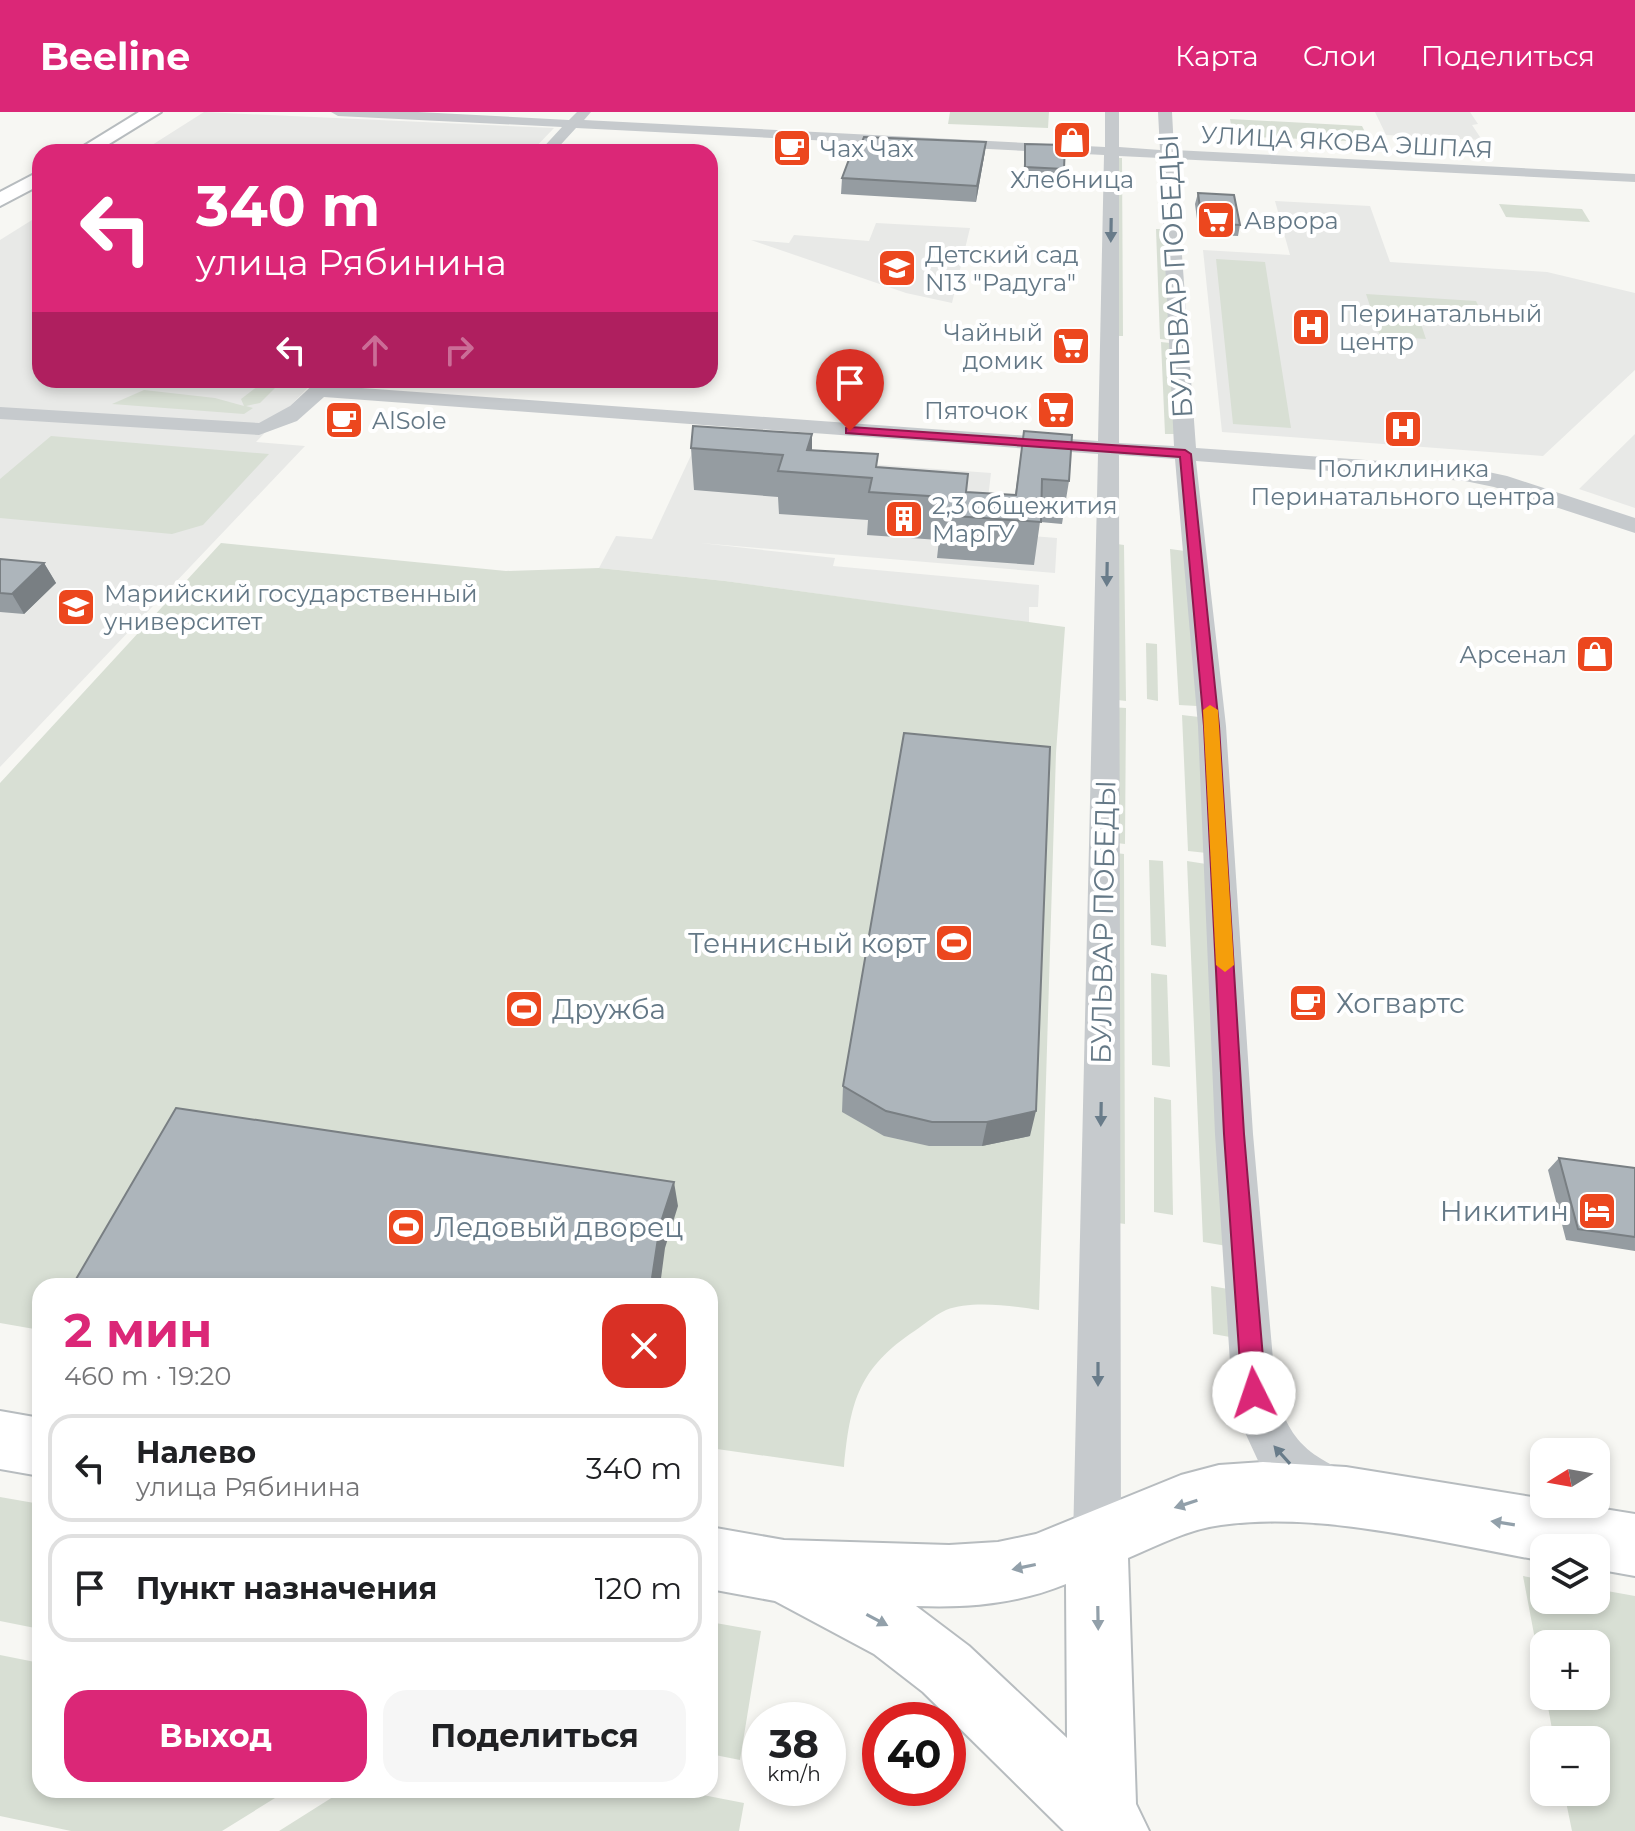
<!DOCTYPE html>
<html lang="ru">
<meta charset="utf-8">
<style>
:root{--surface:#fff;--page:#f6f6f6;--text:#202124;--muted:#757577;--line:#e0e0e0;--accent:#db2777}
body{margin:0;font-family:Montserrat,sans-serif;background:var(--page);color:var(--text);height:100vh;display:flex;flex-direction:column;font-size:30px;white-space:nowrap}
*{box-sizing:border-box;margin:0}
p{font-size:26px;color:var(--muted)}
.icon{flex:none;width:44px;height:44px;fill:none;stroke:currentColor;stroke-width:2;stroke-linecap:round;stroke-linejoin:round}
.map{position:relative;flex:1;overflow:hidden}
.side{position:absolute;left:32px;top:1166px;width:686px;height:520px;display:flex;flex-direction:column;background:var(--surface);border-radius:24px;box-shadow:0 4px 12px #0003}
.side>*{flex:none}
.guide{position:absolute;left:32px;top:32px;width:686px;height:244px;border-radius:24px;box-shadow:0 4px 12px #0003;background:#db2777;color:#fff;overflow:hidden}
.needle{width:52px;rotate:259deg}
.controls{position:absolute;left:1530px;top:1326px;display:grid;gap:16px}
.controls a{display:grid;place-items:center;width:80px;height:80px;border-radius:16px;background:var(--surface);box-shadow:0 4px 12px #0003;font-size:40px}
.speed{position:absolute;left:742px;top:1590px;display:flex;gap:16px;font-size:40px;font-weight:700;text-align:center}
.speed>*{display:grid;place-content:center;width:104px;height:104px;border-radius:50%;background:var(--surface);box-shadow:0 4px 12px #0003;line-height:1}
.speed small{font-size:20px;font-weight:400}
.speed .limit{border:12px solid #d22;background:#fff;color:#111}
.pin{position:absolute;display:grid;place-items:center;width:68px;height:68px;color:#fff;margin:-82px -34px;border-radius:50% 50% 50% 0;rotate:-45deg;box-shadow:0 0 8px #0007}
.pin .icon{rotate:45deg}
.me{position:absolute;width:88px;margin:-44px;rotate:356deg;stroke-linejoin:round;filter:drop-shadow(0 0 6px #0008)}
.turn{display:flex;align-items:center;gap:28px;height:168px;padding:0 32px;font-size:36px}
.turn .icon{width:104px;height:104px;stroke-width:2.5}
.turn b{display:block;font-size:56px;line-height:68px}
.lanes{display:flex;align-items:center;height:76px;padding:0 32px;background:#0003;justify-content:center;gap:40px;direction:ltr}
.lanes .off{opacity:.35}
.round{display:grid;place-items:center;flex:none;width:84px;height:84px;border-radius:24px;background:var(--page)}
.summary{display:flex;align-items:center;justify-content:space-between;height:136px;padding:0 32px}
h1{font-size:48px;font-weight:700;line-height:60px;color:var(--accent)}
.primary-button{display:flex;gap:16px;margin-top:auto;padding:16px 32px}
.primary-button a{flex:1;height:92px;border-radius:24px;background:var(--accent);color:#fff;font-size:32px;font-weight:700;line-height:92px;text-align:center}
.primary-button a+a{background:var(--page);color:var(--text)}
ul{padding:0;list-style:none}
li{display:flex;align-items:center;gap:24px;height:108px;margin:0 16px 12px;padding:0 16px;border:4px solid var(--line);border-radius:24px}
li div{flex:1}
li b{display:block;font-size:30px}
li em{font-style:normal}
header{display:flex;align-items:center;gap:48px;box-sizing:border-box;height:112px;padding:0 40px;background:var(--accent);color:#fff}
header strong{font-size:38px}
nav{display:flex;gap:44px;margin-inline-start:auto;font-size:28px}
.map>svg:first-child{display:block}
.built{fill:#e8e9e7}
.green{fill:#d8dfd4}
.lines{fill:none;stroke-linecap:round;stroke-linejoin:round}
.major-casing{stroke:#b7bcbf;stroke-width:4}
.minor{fill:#c6cacd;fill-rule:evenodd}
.major{fill:#fff;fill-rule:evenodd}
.wall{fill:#959ca1}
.shaded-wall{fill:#797f83}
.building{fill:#adb5bb;stroke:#797f83;stroke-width:2}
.oneway{fill:#697c8a}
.oneway2{fill:#92a0aa}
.route{fill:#db2777;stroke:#8e194d;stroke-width:2}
.slow{fill:#f59e0b}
.labels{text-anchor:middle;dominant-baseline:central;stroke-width:8;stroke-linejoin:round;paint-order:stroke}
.far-street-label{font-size:24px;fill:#647886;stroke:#fff}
.far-poi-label{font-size:24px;fill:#647886;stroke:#fff;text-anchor:start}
.street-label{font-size:28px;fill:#647886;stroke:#fff}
.poi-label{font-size:28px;fill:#647886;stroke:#fff;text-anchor:start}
</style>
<header>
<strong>Beeline</strong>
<nav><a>Карта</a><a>Слои</a><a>Поделиться</a></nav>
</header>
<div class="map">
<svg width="1635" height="1719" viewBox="0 0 1635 1719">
<rect width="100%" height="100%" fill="#f7f7f3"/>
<path class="built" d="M204 0 554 16 531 40H141Z
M1375 0H1470L1478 12 1472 13 1482 28 1386 23Z
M1275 89 1370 94 1390 150 1547 160 1635 181V258L1543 344 1222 320 1203 138 1290 143Z
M40 103V268H315L256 330 305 334 0 655V128Z
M876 111 970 116 952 191 906 181 751 128 789 131 794 123 869 129Z
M1635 322V396L1579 377Z
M693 339 991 361 984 420 1057 426 1055 461 700 431 835 446 833 454 1039 473 1038 495H1029V511L725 469 599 456 616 424 652 427Z"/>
<path class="green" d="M950 0H1049L1048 16 948 12Z
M1230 7 1362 14 1370 30 1233 24Z
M1114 46H1122L1123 224H1113Z
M1499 92 1582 97 1590 110 1506 105Z
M1156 117H1164L1170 228 1160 227Z
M1216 147 1265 150 1291 316 1233 312Z
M1366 182 1476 189 1488 214 1420 209 1426 227 1380 224Z
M1161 230 1170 231 1175 322H1165Z
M256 268H283L260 291 246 294 253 296 244 302 112 292 144 278 215 286 244 294 241 287 258 274Z
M51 324 269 342 203 413 172 422 0 406V367Z
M221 431 506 459 599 456 725 469 1065 515 1056 641 1039 1198C1013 1194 971 1188 946 1198 933 1204 921 1215 910 1222 857 1259 850 1293 844 1355L710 1336V1174H40V1218L0 1211V671Z
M1110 431 1124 433 1126 589 1110 587Z
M1170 437 1185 439 1197 594 1179 593Z
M1146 531 1157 532 1158 589 1147 587Z
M1110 595 1126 596 1125 732 1108 730Z
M1182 603 1199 605 1207 741 1188 739Z
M1108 740 1124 742 1125 1112 1104 1109Z
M1149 748 1163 749 1166 835 1151 833Z
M1187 749 1206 752 1227 1134 1203 1130Z
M1151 861 1167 863 1170 955 1152 953Z
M1154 985 1171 988 1173 1103 1154 1100Z
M1211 1174 1228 1177 1230 1225 1213 1222Z
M0 1385 40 1392V1517L0 1509Z
M1523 1464 1544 1468V1488H1596V1477L1635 1484V1719H1572L1564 1680H1596V1628H1554L1546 1584H1596V1532H1544V1575Z
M710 1510 761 1519 740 1648 710 1642Z
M0 1543 40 1551V1678H288L222 1719H71L0 1704Z
M344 1678H677L744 1691 739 1719H279Z"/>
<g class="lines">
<g class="major-casing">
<path id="major" d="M139 0H161L96 40H74Z
M40 59V73L0 94V80Z
M0 1299 40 1306V1364L0 1357Z
M1263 1350 1346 1355 1544 1387V1392H1573L1635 1402V1464L1596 1457V1436H1544V1449C1442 1431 1324 1399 1221 1413 1189 1417 1158 1433 1128 1446L1136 1692 1149 1719H1064L923 1580 874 1542 775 1489 710 1477V1415L784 1428 949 1433 998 1430 1036 1422 1181 1363 1219 1353ZM1066 1472 1067 1626 969 1534 916 1494C969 1496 1017 1492 1066 1472Z"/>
</g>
<path class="minor" d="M331 0H418L569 8 577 0H591L584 8 1105 35V0H1119V35L1160 38 1158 0H1172L1174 38 1635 62V70L1175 47 1196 336 1465 355 1507 364 1635 406V421L1494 375 1465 369 1196 349 1226 614 1253 1022 1276 1281C1283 1305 1291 1324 1311 1340 1329 1354 1342 1353 1351 1376L1344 1392 1328 1399 1281 1375 1261 1355 1242 1314 1232 1281 1215 1022 1198 614 1175 347 1119 343 1121 1429 1114 1446 1097 1453 1080 1446 1073 1429 1098 342 324 285 297 309 259 323 0 307V295L259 311 290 294 318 268H339L334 274 1098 329 1104 43 576 16 554 40H539L562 15 338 4ZM1119 44 1160 46 1174 334 1119 331Z"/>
<use href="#major" class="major"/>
</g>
<path class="wall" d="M986 30 984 45 976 90 841 82 842 66 857 42Z
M1025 32 1064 57 1062 73 1023 71Z
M1198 81 1240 113 1238 124 1199 122 1195 92Z
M1024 319 1069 369 1062 412 1040 410 1034 453 937 446 939 428 867 423 868 408 779 402 778 385 694 378 691 336 812 322V338L966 380 1015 383Z
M0 447 44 451 56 471 24 502 0 500Z
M904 621 1030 1024 982 1034H929L884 1024 842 1000 843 974Z
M1559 1046 1635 1056V1139L1566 1128 1548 1058Z"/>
<path class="shaded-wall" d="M986 30 984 45 976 90 977 74Z
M812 322V362L807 338Z
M44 451 56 471 24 502 12 482Z
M1036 999 1030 1024 982 1034 987 1010Z
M674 1070 678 1094 665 1136 660 1174H649L660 1113Z"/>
<path class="building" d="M864 25 986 30 977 74 842 66 851 42H857Z
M1025 32 1065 33 1064 57 1025 55Z
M1198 81 1234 83 1240 113 1202 111Z
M693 314 812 322 807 338 878 342 876 355 968 362 966 380 1016 383 1024 319 1072 323 1069 369 1042 367 1041 410 941 403 943 385 869 380 872 366 778 359 783 343 691 336Z
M0 447 44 451 12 482 0 481Z
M904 621 1050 635 1036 999 987 1010H932L886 999 843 974Z
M176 996 674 1070 660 1113 652 1166 649 1174H72Z
M1559 1046 1635 1056V1125L1578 1117Z"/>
<defs><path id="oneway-solid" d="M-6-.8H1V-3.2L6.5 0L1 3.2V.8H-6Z" transform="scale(2)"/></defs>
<g class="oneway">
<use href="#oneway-solid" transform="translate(1111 118) rotate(91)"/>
<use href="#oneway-solid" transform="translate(1107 462) rotate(91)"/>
<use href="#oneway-solid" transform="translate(1101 1002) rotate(91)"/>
<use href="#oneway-solid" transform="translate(1098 1262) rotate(90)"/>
<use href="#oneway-solid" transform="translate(1282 1343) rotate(-132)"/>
</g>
<g class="oneway2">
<use href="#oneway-solid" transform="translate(1186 1392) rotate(162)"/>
<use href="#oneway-solid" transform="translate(1503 1411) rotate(-171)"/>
<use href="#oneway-solid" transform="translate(1024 1455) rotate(168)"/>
<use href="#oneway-solid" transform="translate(1098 1506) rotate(89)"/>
<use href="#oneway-solid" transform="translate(877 1508) rotate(28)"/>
</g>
<path class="route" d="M850 315 1185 338 1191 342 1219 614 1244 1022 1266 1281 1262 1289 1254 1293 1245 1289 1242 1281 1224 1022 1204 614 1180 345 846 321V316Z"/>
<path class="slow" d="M1210 593 1218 598 1234 853 1225 860 1216 853 1203 598Z"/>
<defs>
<g id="shop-square" transform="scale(2)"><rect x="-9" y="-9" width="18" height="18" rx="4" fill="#ec471e" stroke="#fff"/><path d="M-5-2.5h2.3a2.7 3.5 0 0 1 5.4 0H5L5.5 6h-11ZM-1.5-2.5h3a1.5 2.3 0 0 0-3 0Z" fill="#fff"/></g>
<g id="cafe-square" transform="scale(2)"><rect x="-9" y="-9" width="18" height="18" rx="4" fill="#ec471e" stroke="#fff"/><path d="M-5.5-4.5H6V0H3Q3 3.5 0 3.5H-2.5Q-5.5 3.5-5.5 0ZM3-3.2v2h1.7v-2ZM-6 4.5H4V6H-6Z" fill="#fff"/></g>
<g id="supermarket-square" transform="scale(2)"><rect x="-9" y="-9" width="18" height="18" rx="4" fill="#ec471e" stroke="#fff"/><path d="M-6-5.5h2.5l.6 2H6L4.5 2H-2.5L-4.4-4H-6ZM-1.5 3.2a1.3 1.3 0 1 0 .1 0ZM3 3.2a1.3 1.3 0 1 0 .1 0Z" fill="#fff"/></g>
<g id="school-square" transform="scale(2)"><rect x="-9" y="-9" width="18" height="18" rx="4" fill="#ec471e" stroke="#fff"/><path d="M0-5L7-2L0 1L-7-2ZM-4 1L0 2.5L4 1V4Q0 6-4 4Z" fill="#fff"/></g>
<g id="hospital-square" transform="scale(2)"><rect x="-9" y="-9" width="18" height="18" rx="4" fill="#ec471e" stroke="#fff"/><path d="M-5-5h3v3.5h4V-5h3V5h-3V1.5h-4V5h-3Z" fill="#fff"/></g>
<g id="building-square" transform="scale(2)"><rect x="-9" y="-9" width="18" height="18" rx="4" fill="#ec471e" stroke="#fff"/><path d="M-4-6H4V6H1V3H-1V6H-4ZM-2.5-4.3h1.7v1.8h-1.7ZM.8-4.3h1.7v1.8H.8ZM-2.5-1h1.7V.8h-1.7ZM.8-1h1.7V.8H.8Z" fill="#fff"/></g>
<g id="university-square" transform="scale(2)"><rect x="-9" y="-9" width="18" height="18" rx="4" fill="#ec471e" stroke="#fff"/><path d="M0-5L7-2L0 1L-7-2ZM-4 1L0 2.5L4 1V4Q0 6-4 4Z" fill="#fff"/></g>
<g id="stadium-square" transform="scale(2)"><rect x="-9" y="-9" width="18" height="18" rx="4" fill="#ec471e" stroke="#fff"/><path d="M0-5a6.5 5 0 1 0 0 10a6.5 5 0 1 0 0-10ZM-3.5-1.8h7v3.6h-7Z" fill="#fff"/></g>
<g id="hotel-square" transform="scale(2)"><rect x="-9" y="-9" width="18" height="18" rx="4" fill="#ec471e" stroke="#fff"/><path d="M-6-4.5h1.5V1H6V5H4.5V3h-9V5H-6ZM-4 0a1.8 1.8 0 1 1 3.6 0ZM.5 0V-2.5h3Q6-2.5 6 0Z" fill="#fff"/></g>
</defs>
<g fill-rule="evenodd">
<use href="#shop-square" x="1072" y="28"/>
<use href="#cafe-square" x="792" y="36"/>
<use href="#supermarket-square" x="1216" y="108"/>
<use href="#school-square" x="897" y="156"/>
<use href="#hospital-square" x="1311" y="215"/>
<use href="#supermarket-square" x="1071" y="234"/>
<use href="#supermarket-square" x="1056" y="298"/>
<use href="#cafe-square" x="344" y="308"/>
<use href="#hospital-square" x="1403" y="317"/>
<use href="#building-square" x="904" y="407"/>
<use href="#university-square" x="76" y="495"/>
<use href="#shop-square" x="1595" y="542"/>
<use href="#stadium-square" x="954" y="831"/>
<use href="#cafe-square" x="1308" y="891"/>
<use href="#stadium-square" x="524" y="897"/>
<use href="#hotel-square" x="1597" y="1099"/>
<use href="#stadium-square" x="406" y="1115"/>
</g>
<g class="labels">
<g class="far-street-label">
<text transform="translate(1347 30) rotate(3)">УЛИЦА ЯКОВА ЭШПАЯ</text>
</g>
<g class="far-poi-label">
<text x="820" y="36">Чах Чах</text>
<text x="1072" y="67" text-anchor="middle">Хлебница</text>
<text x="1244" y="108">Аврора</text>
<text x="925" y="142">Детский сад<tspan x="925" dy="28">N13 "Радуга"</tspan></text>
<text x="1339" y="201">Перинатальный<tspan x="1339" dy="28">центр</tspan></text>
<text x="1043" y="220" text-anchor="end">Чайный<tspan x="1043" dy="28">домик</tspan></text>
<text x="1028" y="298" text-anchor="end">Пяточок</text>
<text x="372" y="308">AlSole</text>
<text x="1403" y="356" text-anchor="middle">Поликлиника<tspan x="1403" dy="28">Перинатального центра</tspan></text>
<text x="932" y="393">2,3 общежития<tspan x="932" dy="28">МарГУ</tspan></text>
<text x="104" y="481">Марийский государственный<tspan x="104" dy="28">университет</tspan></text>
<text x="1567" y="542" text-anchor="end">Арсенал</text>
</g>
<g class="street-label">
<text transform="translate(1175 164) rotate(-93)">БУЛЬВАР ПОБЕДЫ</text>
<text transform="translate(1103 810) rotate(-89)">БУЛЬВАР ПОБЕДЫ</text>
</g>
<g class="poi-label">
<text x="926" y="831" text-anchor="end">Теннисный корт</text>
<text x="1336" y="891">Хогвартс</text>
<text x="552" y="897">Дружба</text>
<text x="1569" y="1099" text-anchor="end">Никитин</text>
<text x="434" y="1115">Ледовый дворец</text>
</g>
</g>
</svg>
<div class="controls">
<a><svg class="needle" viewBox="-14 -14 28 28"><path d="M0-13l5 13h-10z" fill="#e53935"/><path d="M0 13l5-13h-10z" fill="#757577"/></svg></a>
<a><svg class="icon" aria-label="layers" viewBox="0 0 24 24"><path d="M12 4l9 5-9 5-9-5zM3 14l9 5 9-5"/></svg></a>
<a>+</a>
<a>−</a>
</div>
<div class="speed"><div>38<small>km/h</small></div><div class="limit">40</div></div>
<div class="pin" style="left:850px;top:319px;background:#d93025"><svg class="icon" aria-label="arrive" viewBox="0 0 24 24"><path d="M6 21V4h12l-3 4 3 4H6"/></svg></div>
<svg class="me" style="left:1254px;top:1281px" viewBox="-20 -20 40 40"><circle r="19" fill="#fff"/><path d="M0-13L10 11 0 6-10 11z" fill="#db2777"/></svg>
<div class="guide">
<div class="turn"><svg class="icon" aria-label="left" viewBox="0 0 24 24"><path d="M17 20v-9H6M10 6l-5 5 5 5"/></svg><div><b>340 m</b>улица Рябинина</div></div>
<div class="lanes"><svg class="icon" aria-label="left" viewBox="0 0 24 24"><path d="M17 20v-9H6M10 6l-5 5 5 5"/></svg><svg class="icon off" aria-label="ahead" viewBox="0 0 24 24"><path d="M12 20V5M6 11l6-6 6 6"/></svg><svg class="icon off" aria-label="right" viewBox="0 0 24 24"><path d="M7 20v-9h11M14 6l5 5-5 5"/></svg></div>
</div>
<section class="side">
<div class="summary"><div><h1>2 мин</h1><p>460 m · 19:20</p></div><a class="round" style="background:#d93025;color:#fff"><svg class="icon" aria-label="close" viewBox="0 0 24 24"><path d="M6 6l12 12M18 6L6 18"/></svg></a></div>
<ul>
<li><svg class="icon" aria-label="left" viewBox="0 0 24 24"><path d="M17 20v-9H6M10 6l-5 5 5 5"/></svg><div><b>Налево</b><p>улица Рябинина</p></div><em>340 m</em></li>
<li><svg class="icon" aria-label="arrive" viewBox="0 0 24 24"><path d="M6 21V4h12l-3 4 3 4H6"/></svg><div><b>Пункт назначения</b></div><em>120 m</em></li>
</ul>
<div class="primary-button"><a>Выход</a><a>Поделиться</a></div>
</section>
</div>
